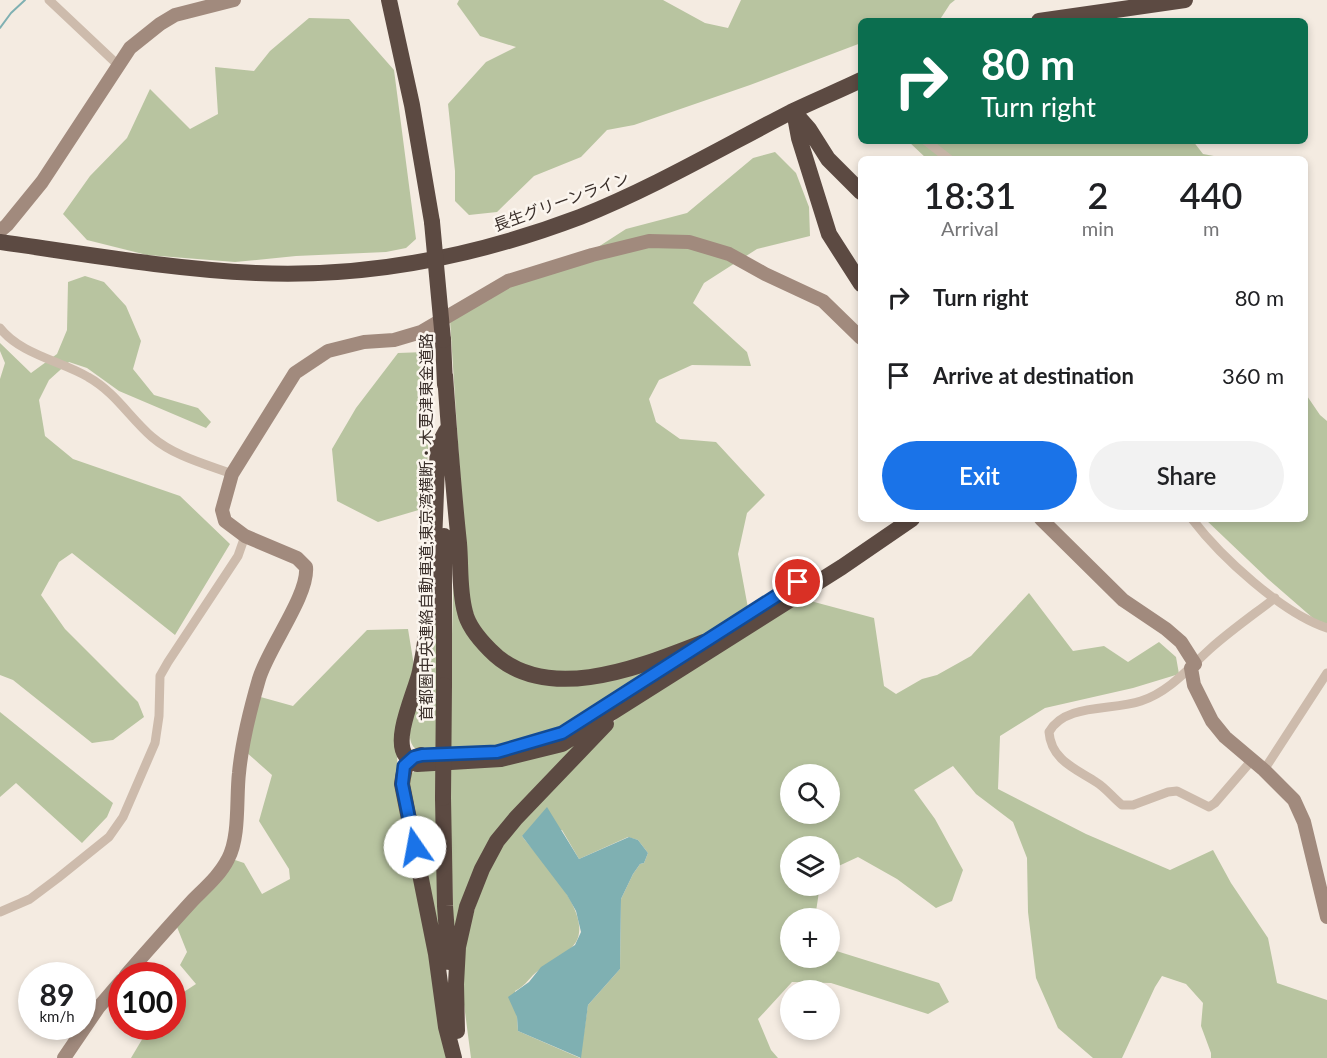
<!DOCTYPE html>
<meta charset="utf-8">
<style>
:root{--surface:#fff;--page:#f2f2f2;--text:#202124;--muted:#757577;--accent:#1a73e8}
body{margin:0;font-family:Lato,"Noto Sans JP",sans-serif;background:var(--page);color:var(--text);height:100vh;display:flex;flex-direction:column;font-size:22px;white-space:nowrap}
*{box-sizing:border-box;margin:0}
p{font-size:20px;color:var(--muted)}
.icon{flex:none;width:33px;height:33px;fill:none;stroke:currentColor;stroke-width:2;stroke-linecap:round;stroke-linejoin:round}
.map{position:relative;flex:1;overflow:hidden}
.drawer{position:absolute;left:858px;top:156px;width:450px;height:366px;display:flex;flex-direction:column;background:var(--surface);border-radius:9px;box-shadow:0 3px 9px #0003}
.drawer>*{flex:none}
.hud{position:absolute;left:858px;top:18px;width:450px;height:126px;border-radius:9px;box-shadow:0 3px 9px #0003;background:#0b6e4f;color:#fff;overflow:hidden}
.controls{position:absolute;left:780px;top:764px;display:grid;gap:12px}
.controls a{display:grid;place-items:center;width:60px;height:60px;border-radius:50%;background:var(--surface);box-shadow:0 3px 9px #0003;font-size:30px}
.speed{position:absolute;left:18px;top:962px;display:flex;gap:12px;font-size:30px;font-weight:700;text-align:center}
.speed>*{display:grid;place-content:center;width:78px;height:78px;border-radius:50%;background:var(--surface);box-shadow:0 3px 9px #0003;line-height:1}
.speed small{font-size:15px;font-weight:400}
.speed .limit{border:9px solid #d22;background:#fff;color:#111}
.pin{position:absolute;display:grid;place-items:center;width:51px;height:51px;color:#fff;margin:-26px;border:3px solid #fff;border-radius:50%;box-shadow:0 2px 6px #0007}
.me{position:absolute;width:66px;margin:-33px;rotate:348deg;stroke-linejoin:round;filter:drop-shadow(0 0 4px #0008)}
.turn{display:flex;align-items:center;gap:21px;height:126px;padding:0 24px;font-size:27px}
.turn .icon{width:78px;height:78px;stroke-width:2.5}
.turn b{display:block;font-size:42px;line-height:51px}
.eta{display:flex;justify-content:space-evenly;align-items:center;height:102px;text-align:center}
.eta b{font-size:36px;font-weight:600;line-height:42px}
.button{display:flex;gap:12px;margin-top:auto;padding:12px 24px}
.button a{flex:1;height:69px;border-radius:36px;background:var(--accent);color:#fff;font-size:24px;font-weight:600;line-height:69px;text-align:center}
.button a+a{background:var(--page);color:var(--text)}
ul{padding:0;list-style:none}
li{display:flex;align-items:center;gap:18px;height:78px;padding:0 24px}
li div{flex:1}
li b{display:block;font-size:22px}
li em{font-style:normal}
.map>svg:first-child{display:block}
.green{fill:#b8c4a0;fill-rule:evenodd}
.water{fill:#7fb0b2}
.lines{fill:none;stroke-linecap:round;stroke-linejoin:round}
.stream{stroke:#7fb0b2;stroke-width:2}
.street{stroke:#cdbbac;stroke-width:9}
.secondary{stroke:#a18a7d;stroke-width:14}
.highway{stroke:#5c4a42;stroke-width:16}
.highway-bridge{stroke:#5c4a42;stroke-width:16}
.route-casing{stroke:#114b97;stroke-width:15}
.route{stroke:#1a73e8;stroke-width:10}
.labels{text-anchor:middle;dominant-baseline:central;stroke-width:5;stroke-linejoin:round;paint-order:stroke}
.street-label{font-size:16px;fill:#3b302b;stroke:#fbf5ee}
</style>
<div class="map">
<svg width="1327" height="1058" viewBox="0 0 1327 1058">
<rect width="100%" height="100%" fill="#f4ebe1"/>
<path class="green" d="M459 0H663L705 23 728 28 741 0H955L950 4 939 21H861V43L750 85 634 125 607 130 581 157 534 176 497 212 469 215 455 201V171L448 104 486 62 516 47 480 36 457 4Z
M309 18 349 19 394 70 416 239 406 248 386 252 296 256 235 262 147 255 87 240 63 214 90 176 127 138 150 89 190 129 218 114 215 67 254 71 270 51Z
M908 141H1193L1203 154 1230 159H927Z
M775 152 796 173 809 207 810 236 757 249 704 283 693 303 747 352 751 366 692 365 659 380 649 399 656 422 680 439 716 442 765 495 747 513 738 554 748 608 709 633 673 649 631 664 565 675 524 668 481 634 468 599 450 320 504 287 567 267 626 229 687 213 753 158Z
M85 276 104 282 126 306 141 341 133 369 154 395 198 408 211 422 206 428 119 391 87 368 69 362 49 380 39 400 45 436 73 459 180 496 230 544 175 635 72 553 59 562 41 595 65 629 138 702 144 717 113 740 92 743 13 680 0 675V379L5 363 0 351V343L31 373 57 354 67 330 68 282Z
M425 352C431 405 430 456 422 509L378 522 337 501 332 449 356 408 398 353Z
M1305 393 1320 415 1327 421V624L1314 619 1268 579 1205 519H1305Z
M440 510 437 751C410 753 410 746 409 723Z
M454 557 465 623 529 679 662 663C618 692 574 729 522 742 498 748 474 749 449 750Z
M1029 593 1073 651 1104 646 1128 662 1159 642 1176 657 1179 674 1133 688 1045 708 1000 736 998 789 1086 834 1170 870 1213 850 1231 883 1268 938 1277 983 1327 1000V1058H1211V1053L1201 1026 1203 1003 1186 984 1162 976 1155 987 1122 1058H1093L1058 1028 1036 978 1028 912 1027 858 1013 822 976 794 953 766 914 790 935 819 963 870 952 901 936 908 897 879 858 857 830 870V846H790V885H820L815 918H790V957H830V949L939 983 949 1002 928 1014 831 983 792 982 758 1019 771 1050 778 1058H471L462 989 466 937 487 870 511 831 623 712 803 599 874 618 884 686 896 694 922 679 937 675 971 656ZM790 774H830V813H790ZM562 830 579 859 628 837 638 840 648 853 644 863 640 864 633 874 621 899 620 969 588 1005 580 1058 518 1031 515 991C528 984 529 977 539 970 550 963 569 954 576 942 593 912 540 860 522 836Z
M408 629 415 672 397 752 398 781 449 1058H131L150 1026H172L173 999 196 984 180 965 187 952 177 927 232 859 244 863 262 894 290 879 289 869 259 821 272 775 246 752 257 696 293 706 367 630Z
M0 712 113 803 107 817 82 843 16 783 0 797Z
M590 731 504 826 454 948 449 768Z
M437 767 442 949 408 777 417 769Z"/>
<path class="water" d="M547 807 579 859 629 837 638 840 648 853 644 863 640 864 633 874 621 899 620 969 588 1005 581 1058 518 1031 517 1017 508 997 529 982 541 967 575 945 581 932 576 911 567 895 522 836Z"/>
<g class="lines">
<path class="stream" d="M0 28 11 13 25 0"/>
<path class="street" d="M49 0 118 65
M926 141 949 159
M0 328C20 354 61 361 88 377 115 392 130 418 152 437 174 456 205 464 232 474
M1192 519C1221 557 1282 613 1327 628
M1252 760 1215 803 1209 807 1177 791 1168 792 1133 805H1122C1113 798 1106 788 1096 782 1076 769 1051 760 1049 732 1065 703 1112 711 1141 701 1169 692 1189 668 1210 649 1230 631 1253 615 1275 598
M1264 770 1327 673
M0 912 30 899 58 878 109 837 123 817 155 743 159 716 160 676 168 662 238 556 245 536"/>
<path class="secondary" d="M0 231 7 225 42 182 130 48 160 24 175 15 234 0
M1041 519 1123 600 1166 629 1181 642 1195 664
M1191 668 1194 685 1212 721 1225 737 1264 770 1294 800 1304 822 1327 917
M126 975C148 950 170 925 193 900 206 887 220 875 228 859 240 837 236 798 239 773 242 741 250 710 259 679 268 648 309 595 306 567L297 558 245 536 225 521 222 510 232 474 295 373 328 351 364 342 394 340 421 332 508 281 592 255 649 241 689 242 729 254 765 274 823 301 861 338
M64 1058 98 1008 122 980"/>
<path class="highway" d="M389 0 412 105 432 222
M1039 21 1185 0
M794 111 799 138 829 234 861 284
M794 112 809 129 828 159 861 192
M0 242C85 254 171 269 256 273 367 278 477 256 580 217 653 188 721 148 791 112 814 101 838 91 861 80
M443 340 445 385
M445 375C449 431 453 487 459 543 461 566 459 590 465 612 468 626 480 640 490 650 545 707 642 666 704 642
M446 431 438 446C434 521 435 598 420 671 416 691 392 739 406 756 409 759 414 761 417 764L501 759 562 744 842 567 912 519
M444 685V536
M421 755C405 759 404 770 402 784L436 954 446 1027 454 1058
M443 798 445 906 449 962
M457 1031 456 984 458 947 467 907 482 869 497 841 516 818 606 724"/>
<path class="highway-bridge" d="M432 222 443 340
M443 798 444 685"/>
</g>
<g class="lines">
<g class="route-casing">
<path id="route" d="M415 847 402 784 404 766 414 757 422 755 497 752 562 733 798 582"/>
</g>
<use href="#route" class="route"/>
</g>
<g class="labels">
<g class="street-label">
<text transform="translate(561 201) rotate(-20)">長生グリーンライン</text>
<text transform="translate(425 527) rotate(-90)">首都圏中央連絡自動車道;東京湾横断・木更津東金道路</text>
</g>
</g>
</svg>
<div class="controls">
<a><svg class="icon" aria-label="search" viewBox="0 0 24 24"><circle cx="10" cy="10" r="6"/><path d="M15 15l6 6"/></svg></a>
<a><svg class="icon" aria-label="layers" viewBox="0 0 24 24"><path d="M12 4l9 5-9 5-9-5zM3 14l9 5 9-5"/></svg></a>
<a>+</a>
<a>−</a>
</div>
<div class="speed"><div>89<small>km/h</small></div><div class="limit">100</div></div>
<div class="pin" style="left:798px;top:582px;background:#d93025"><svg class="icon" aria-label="arrive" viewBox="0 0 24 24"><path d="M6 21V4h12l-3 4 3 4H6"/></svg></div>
<svg class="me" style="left:415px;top:847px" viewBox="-20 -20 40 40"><circle r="19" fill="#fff"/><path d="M0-13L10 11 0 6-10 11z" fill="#1a73e8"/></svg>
<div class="hud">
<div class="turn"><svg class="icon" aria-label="right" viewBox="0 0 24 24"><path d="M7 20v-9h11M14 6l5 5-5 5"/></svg><div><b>80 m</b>Turn right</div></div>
</div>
<section class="drawer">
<div class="eta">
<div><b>18:31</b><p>Arrival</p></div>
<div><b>2</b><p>min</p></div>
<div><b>440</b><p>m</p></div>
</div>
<ul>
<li><svg class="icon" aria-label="right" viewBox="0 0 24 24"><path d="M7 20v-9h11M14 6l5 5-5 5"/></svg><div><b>Turn right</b></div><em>80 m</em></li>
<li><svg class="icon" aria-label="arrive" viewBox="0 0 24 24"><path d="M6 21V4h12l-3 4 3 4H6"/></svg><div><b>Arrive at destination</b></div><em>360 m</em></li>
</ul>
<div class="button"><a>Exit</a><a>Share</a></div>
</section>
</div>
